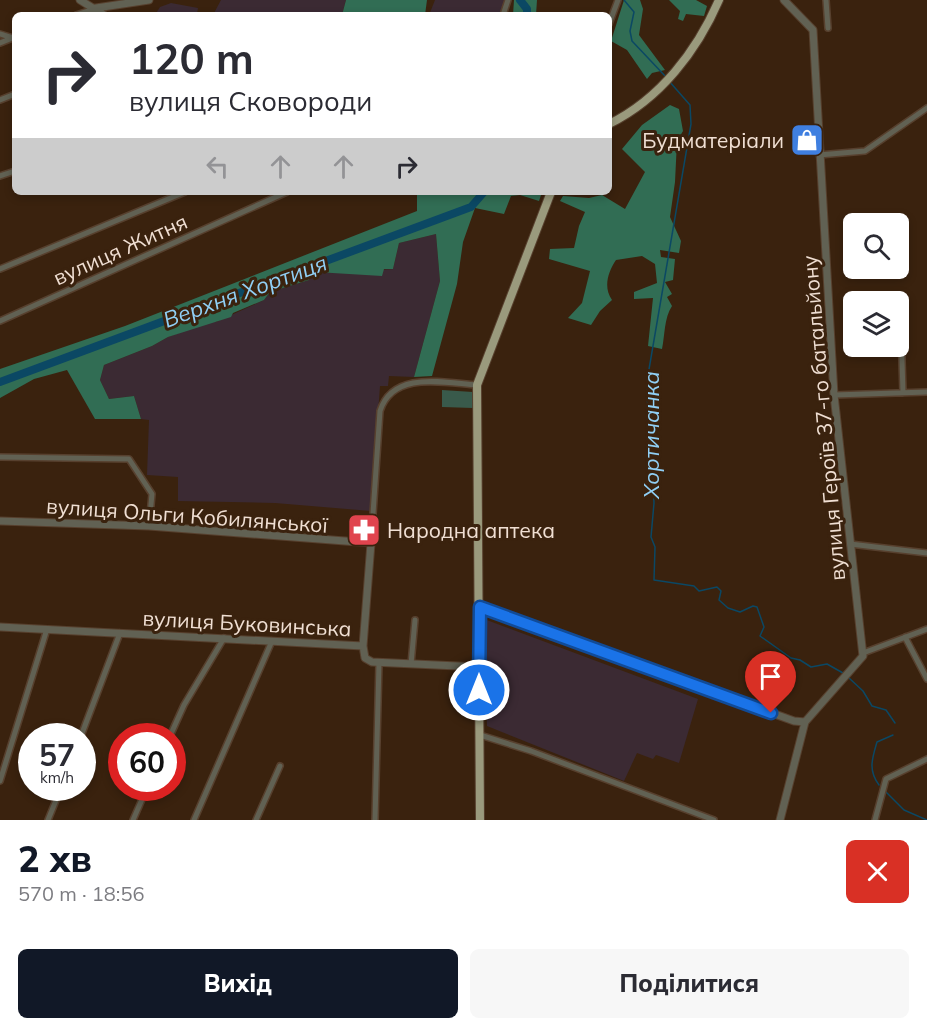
<!DOCTYPE html>
<html lang="uk">
<meta charset="utf-8">
<style>
:root{--surface:#fff;--page:#f7f7f7;--text:#2b2b33;--muted:#7c7c81;--accent:#111827}
body{margin:0;font-family:Mulish,sans-serif;background:var(--page);color:var(--text);height:100vh;display:flex;flex-direction:column;font-size:22px;white-space:nowrap}
*{box-sizing:border-box;margin:0}
p{font-size:20px;color:var(--muted)}
.icon{flex:none;width:33px;height:33px;fill:none;stroke:currentColor;stroke-width:2;stroke-linecap:round;stroke-linejoin:round}
.map{position:relative;height:820px;overflow:hidden}
.panel{display:flex;flex-direction:column;background:var(--surface);flex:1}
.panel>*{flex:none}
.guide{position:absolute;left:12px;top:12px;width:600px;height:183px;border-radius:9px;box-shadow:0 3px 9px #0003;background:#fff;color:var(--text);overflow:hidden}
.fabs{position:absolute;left:843px;top:213px;display:grid;gap:12px}
.fabs a{display:grid;place-items:center;width:66px;height:66px;border-radius:9px;background:var(--surface);box-shadow:0 3px 9px #0003;font-size:30px}
.speed{position:absolute;left:18px;top:723px;display:flex;gap:12px;font-size:30px;font-weight:700;text-align:center}
.speed>*{display:grid;place-content:center;width:78px;height:78px;border-radius:50%;background:var(--surface);box-shadow:0 3px 9px #0003;line-height:1}
.speed small{font-size:15px;font-weight:400}
.speed .limit{border:9px solid #d22;background:#fff;color:#111}
.pin{position:absolute;display:grid;place-items:center;width:51px;height:51px;color:#fff;margin:-62px -26px;border-radius:50% 50% 50% 0;rotate:-45deg;box-shadow:0 0 6px #0007}
.pin .icon{rotate:45deg}
.me{position:absolute;width:66px;margin:-33px;rotate:0deg;stroke-linejoin:round;filter:drop-shadow(0 0 4px #0008)}
.turn{display:flex;align-items:center;gap:21px;height:126px;padding:0 18px;font-size:27px}
.turn .icon{width:78px;height:78px;stroke-width:2.5}
.turn b{display:block;font-size:42px;line-height:51px}
.lanes{display:flex;align-items:center;height:57px;padding:0 18px;background:#0003;justify-content:center;gap:30px;direction:ltr}
.lanes .off{opacity:.35}
.round{display:grid;place-items:center;flex:none;width:63px;height:63px;border-radius:9px;background:var(--page)}
.head{display:flex;align-items:center;justify-content:space-between;height:102px;padding:0 18px}
h1{font-size:36px;font-weight:800;line-height:45px;color:var(--accent)}
.action{display:flex;gap:12px;margin-top:auto;padding:12px 18px}
.action a{flex:1;height:69px;border-radius:9px;background:var(--accent);color:#fff;font-size:24px;font-weight:800;line-height:69px;text-align:center}
.action a+a{background:var(--page);color:var(--text)}
.map>svg:first-child{display:block}
.industrial{fill:#3b2a33}
.green{fill:#395a4b}
.forest{fill:#316d54}
.lines{fill:none;stroke-linecap:round;stroke-linejoin:round}
.stream{stroke:#0b4864;stroke-width:1.5}
.river{stroke:#0b4864;stroke-width:8}
.minor-casing{stroke:#57402e;stroke-width:8}
.tertiary-casing{stroke:#57402e;stroke-width:9}
.primary-casing{stroke:#57402e;stroke-width:10}
.minor{stroke:#616153;stroke-width:5}
.tertiary{stroke:#616153;stroke-width:7}
.primary{stroke:#9a9a7d;stroke-width:8}
.route-casing{stroke:#114b97;stroke-width:15}
.route{stroke:#1a73e8;stroke-width:10}
.labels{text-anchor:middle;dominant-baseline:central;stroke-width:6;stroke-linejoin:round;paint-order:stroke}
.poi-label{font-size:21px;fill:#f0dfd3;stroke:#3a220e;text-anchor:end}
.street-label{font-size:21px;fill:#f0dfd3;stroke:#3a220e}
.water-label{font-size:22px;font-style:italic;fill:#90cff5;stroke:#3a220e}
</style>
<div class="map">
<svg width="927" height="820" viewBox="0 0 927 820">
<rect width="100%" height="100%" fill="#3a220e"/>
<path class="industrial" d="M221 0H346L342 15H213Z
M435 0H508L503 15H429Z
M171 3 198 8 197 14 200 15H155L160 7Z
M436 234 440 281 414 377 389 376 388 386H380L371 511 275 503 178 501V477L147 475 149 420 141 419 134 396 109 399 100 380 104 365 152 346 168 337 211 321 216 322 264 300 270 292 309 280 308 274 393 269 399 243Z
M484 619 698 699 679 763 656 755 653 759 637 753 624 781 487 726Z"/>
<path class="green" d="M442 390 473 392V408L442 407Z"/>
<path class="forest" d="M346 0H427L425 15H342Z
M514 0H537L536 15H513Z
M624 0H640L643 9 639 35 665 70 652 73 647 79 627 50 611 41Z
M669 0H696L707 6 704 16 686 14 683 21 678 19 680 11Z
M670 105 679 109 683 131 677 141 675 182 670 217 681 241 679 253 660 250 661 257 675 259 673 280 665 282 672 294 667 297 672 306C664 318 665 335 662 349L648 346 653 298 634 299V292L657 283 655 264 642 256 616 260C608 272 603 287 612 300L600 311 591 325 568 318 582 303 590 271 549 259 550 249 574 248 579 226 585 212 560 201 563 196 589 198 602 195 625 209 645 172 622 149 642 125Z
M417 192H542L539 201 520 195 511 196 504 214 475 208 463 242 457 284 432 376 414 377 440 281 436 234 399 243 393 269H384L382 276 316 272 309 274V280L270 292 264 300 233 313 231 317 168 337 152 346 104 365 100 380 109 399 134 396 141 419H95L67 370 34 379 0 398V369L125 326 417 211Z"/>
<g class="lines">
<path class="stream" d="M624 0 634 12 630 31 632 41 666 77
M669 81 690 105 691 124 647 381 648 437 651 447 654 503 651 537 655 547 654 580 694 586 699 591 717 587 721 591 719 600 728 608 740 612 753 606 757 607 764 627 760 636 791 658 800 660 811 667 827 664 843 673
M849 678 863 691 872 706 886 710 895 723
M879 785C868 770 872 759 877 742L893 735
M886 792 904 810 927 820"/>
<path class="river" d="M520 0 527 9V15
M0 382 471 207 484 192"/>
<g class="minor-casing">
<path id="minor" d="M826 0 828 28
M76 15 95 9
M503 15 508 0
M609 24 618 0
M0 34 13 38
M0 43 15 37
M0 100 15 94
M819 155 865 151 927 108
M0 176 15 171
M0 269 185 192
M900 295 903 393
M0 321 287 192
M834 395 927 392
M0 457 129 459 152 494 149 526
M371 543 380 411C393 370 445 383 477 385
M850 544 927 553
M905 637 927 679
M863 653 927 629
M411 664 415 620
M480 735 531 751 714 820
M81 736 120 633
M170 736 184 705 224 638
M0 781 47 629
M48 820 61 788
M133 820 147 788
M194 820 272 641
M256 820 280 766
M375 820 379 663
M875 820 886 779 927 759"/>
</g>
<g class="tertiary-casing">
<path id="tertiary" d="M80 0 104 15
M96 8 149 0
M0 521 149 526 371 543 363 646
M480 607 794 721 805 722
M0 627 363 646 365 658 372 662 479 667
M780 820 805 722 863 656 834 395 813 30 784 0"/>
</g>
<g class="primary-casing">
<path id="primary" d="M609 124C660 99 697 51 719 0
M480 820 477 385 551 192"/>
</g>
<use href="#minor" class="minor"/>
<use href="#tertiary" class="tertiary"/>
<use href="#primary" class="primary"/>
</g>
<g class="lines">
<g class="route-casing">
<path id="route" d="M479 690 480 607 771 713"/>
</g>
<use href="#route" class="route"/>
</g>
<defs>
<g id="shop-square" transform="scale(1.725)"><rect x="-9" y="-9" width="18" height="18" rx="4" fill="#3f7fe0" stroke="#3a220e"/><path d="M-5-2.5h2.3a2.7 3.5 0 0 1 5.4 0H5L5.5 6h-11ZM-1.5-2.5h3a1.5 2.3 0 0 0-3 0Z" fill="#fff"/></g>
<g id="pharmacy-square" transform="scale(1.725)"><rect x="-9" y="-9" width="18" height="18" rx="4" fill="#e0444e" stroke="#3a220e"/><path d="M-2-6h4v4h4v4h-4v4h-4v-4h-4v-4h4Z" fill="#fff"/></g>
</defs>
<g fill-rule="evenodd">
<use href="#shop-square" x="807" y="140"/>
<use href="#pharmacy-square" x="364" y="530"/>
</g>
<g class="labels">
<g class="poi-label">
<text x="784" y="140">Будматеріали</text>
<text x="387" y="530" text-anchor="start">Народна аптека</text>
</g>
<g class="street-label">
<text transform="translate(120 249) rotate(-24)">вулиця Житня</text>
<text transform="translate(823 418) rotate(-95)">вулиця Героїв 37-го батальйону</text>
<text transform="translate(187 515) rotate(4)">вулиця Ольги Кобилянської</text>
<text transform="translate(247 623) rotate(3)">вулиця Буковинська</text>
</g>
<g class="water-label">
<text transform="translate(245 291) rotate(-20)">Верхня Хортиця</text>
<text transform="translate(651 435) rotate(-90)">Хортичанка</text>
</g>
</g>
</svg>
<div class="fabs">
<a><svg class="icon" aria-label="search" viewBox="0 0 24 24"><circle cx="10" cy="10" r="6"/><path d="M15 15l6 6"/></svg></a>
<a><svg class="icon" aria-label="layers" viewBox="0 0 24 24"><path d="M12 4l9 5-9 5-9-5zM3 14l9 5 9-5"/></svg></a>
</div>
<div class="speed"><div>57<small>km/h</small></div><div class="limit">60</div></div>
<div class="pin" style="left:771px;top:713px;background:#d93025"><svg class="icon" aria-label="arrive" viewBox="0 0 24 24"><path d="M6 21V4h12l-3 4 3 4H6"/></svg></div>
<svg class="me" style="left:479px;top:690px" viewBox="-20 -20 40 40"><circle r="17" fill="#1a73e8" stroke="#fff" stroke-width="3"/><path d="M0-11L8 9 0 5-8 9z" fill="#fff"/></svg>
<div class="guide">
<div class="turn"><svg class="icon" aria-label="right" viewBox="0 0 24 24"><path d="M7 20v-9h11M14 6l5 5-5 5"/></svg><div><b>120 m</b>вулиця Сковороди</div></div>
<div class="lanes"><svg class="icon off" aria-label="left" viewBox="0 0 24 24"><path d="M17 20v-9H6M10 6l-5 5 5 5"/></svg><svg class="icon off" aria-label="ahead" viewBox="0 0 24 24"><path d="M12 20V5M6 11l6-6 6 6"/></svg><svg class="icon off" aria-label="ahead" viewBox="0 0 24 24"><path d="M12 20V5M6 11l6-6 6 6"/></svg><svg class="icon" aria-label="right" viewBox="0 0 24 24"><path d="M7 20v-9h11M14 6l5 5-5 5"/></svg></div>
</div>
</div>
<section class="panel">
<div class="head"><div><h1>2 хв</h1><p>570 m · 18:56</p></div><a class="round" style="background:#d93025;color:#fff"><svg class="icon" aria-label="close" viewBox="0 0 24 24"><path d="M6 6l12 12M18 6L6 18"/></svg></a></div>
<div class="action"><a>Вихід</a><a>Поділитися</a></div>
</section>
